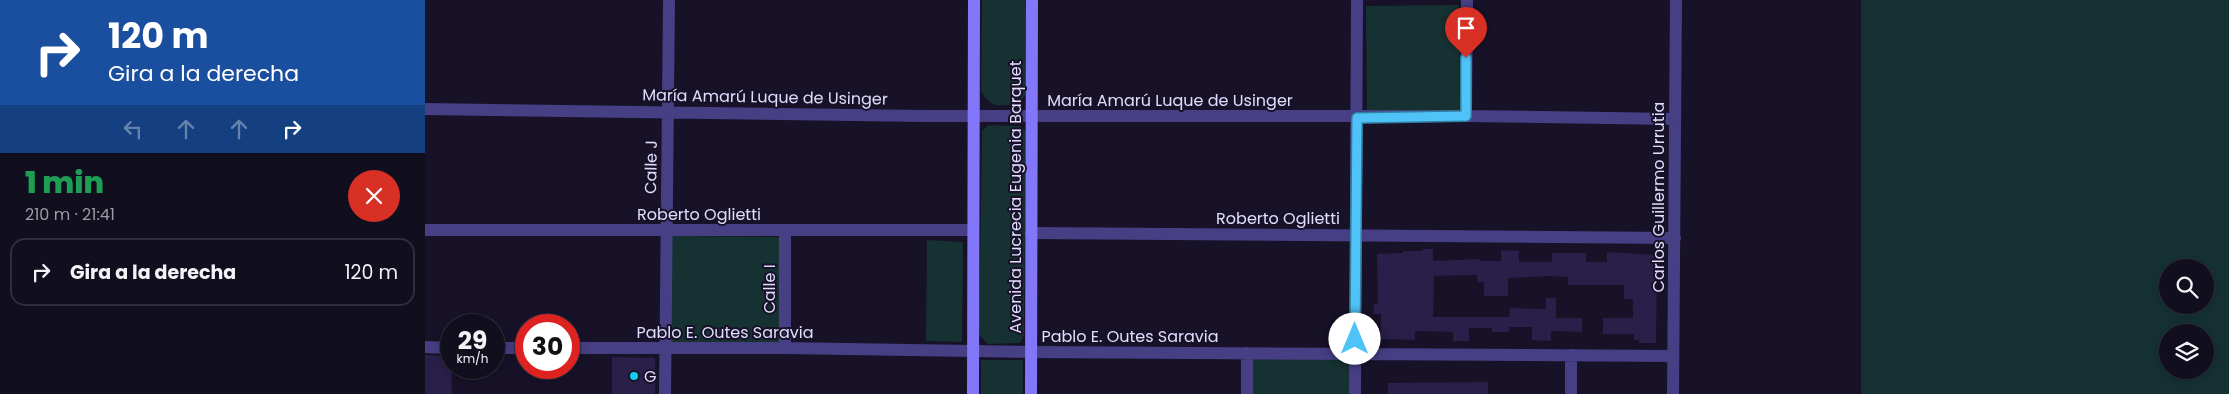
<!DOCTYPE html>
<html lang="es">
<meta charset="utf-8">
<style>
:root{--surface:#110e1e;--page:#1a1727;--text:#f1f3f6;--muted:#9c9ca4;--line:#302e3c}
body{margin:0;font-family:Poppins,sans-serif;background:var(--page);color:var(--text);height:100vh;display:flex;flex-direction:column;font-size:19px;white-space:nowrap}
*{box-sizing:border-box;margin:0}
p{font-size:16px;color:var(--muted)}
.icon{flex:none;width:28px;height:28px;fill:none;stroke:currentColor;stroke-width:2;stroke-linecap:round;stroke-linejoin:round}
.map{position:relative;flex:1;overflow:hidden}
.sheet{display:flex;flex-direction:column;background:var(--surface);width:425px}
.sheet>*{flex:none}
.banner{background:#1a4fa0;color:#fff;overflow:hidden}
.controls{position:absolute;left:1734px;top:259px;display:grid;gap:10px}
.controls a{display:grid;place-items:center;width:55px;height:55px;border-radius:50%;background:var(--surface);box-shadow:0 2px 12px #0003,0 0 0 1px var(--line);font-size:25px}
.speed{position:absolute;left:15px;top:314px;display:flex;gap:10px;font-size:25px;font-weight:700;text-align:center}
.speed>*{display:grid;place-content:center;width:65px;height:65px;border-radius:50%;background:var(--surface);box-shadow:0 2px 12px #0003,0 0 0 1px var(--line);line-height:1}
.speed small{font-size:12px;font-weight:400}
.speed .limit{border:8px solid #d22;background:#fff;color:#111}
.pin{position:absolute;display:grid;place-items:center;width:42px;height:42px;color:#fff;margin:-51px -21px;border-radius:50% 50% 50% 0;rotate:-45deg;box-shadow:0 0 5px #0007}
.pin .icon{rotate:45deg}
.me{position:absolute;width:55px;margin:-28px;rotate:0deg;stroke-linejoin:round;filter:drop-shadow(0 0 4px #0008)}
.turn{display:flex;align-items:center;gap:18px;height:105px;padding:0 25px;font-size:22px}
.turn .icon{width:65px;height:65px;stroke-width:2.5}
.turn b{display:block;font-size:35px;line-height:42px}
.lanes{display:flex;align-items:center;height:48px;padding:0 25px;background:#0003;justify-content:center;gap:25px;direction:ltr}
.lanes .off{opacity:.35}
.round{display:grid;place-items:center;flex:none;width:52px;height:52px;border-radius:26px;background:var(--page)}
.head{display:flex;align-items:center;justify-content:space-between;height:85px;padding:0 25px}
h1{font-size:30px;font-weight:800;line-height:38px;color:#1e9e55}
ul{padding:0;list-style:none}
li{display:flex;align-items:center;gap:15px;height:68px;margin:0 10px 8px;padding:0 15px;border:2px solid var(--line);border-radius:15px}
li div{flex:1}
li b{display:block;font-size:19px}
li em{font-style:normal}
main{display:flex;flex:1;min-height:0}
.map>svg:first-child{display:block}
.green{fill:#153132;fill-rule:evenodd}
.building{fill:#2a1f48}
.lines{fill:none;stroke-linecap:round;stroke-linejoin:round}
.street{stroke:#463f84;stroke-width:12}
.secondary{stroke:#8277f8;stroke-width:12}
.route-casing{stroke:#337fa1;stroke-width:12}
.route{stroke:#4fc3f7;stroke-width:9}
.poi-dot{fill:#12cef2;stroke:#171228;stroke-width:2}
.labels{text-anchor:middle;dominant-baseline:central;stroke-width:4;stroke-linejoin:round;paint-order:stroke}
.street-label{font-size:16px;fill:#e1dbfd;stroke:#171228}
.poi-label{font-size:16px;fill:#e1dbfd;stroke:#171228;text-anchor:start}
</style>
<main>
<section class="sheet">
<div class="banner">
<div class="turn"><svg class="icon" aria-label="right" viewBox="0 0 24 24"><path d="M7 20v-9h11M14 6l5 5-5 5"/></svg><div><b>120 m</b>Gira a la derecha</div></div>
<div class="lanes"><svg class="icon off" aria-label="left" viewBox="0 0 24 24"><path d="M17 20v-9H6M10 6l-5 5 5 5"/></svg><svg class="icon off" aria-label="ahead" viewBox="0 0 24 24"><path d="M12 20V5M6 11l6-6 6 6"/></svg><svg class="icon off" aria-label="ahead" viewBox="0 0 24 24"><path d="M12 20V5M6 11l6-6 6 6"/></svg><svg class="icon" aria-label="right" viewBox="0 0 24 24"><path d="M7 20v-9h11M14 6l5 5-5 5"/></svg></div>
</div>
<div class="head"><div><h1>1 min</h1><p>210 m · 21:41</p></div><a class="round" style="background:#d93025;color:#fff"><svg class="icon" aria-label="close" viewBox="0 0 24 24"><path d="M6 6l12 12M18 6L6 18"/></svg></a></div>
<ul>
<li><svg class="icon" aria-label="right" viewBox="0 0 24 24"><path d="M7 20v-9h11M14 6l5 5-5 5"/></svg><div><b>Gira a la derecha</b></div><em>120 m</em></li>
</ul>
</section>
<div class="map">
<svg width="1804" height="394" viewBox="0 0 1804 394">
<rect width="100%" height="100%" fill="#171228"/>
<path class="green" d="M557 0H602V92L594 104C574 106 567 109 556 91Z
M1436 0H1804V394H1436ZM1742 268H1780V305H1742ZM1780 332V370H1742V332Z
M1034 5 1035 112 942 113 941 6Z
M563 125 595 126 601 131 599 335 595 343 562 344 554 334 557 131Z
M246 236 355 237 354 343 245 342Z
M502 240 538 242 537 342 501 341Z
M822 353 930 354V394H822Z
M556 360H598V394H556Z"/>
<path class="building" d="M998 249H1008V261L1055 259V261H1076V250L1094 251V262H1127V253H1161V262H1182V252L1232 255 1231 343H1214V340H1209V334H1178V318H1208V299H1199V285H1143V277L1125 276 1083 278V296H1059V282H1052V275L1009 276 1008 317H1084L1085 308 1121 309V298H1131V318H1157V332L1126 331V341L1107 340V327H1084V332H1067V328H1044V341H1028V332L990 331V340L955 339 956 314H948L949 304H953L952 254 978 253V251H998Z
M0 355 26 356 27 394H0Z
M187 357 230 358V394H187Z
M1063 382V394H963V383Z"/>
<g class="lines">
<path class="street" d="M0 109 500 116H1041L1250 119
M1041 116 1042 0
M0 230H548
M606 233 1250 238
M0 347 26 348
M69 348H101
M144 348H360L606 352 1248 356
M360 348V230
M822 353V394
M240 394 244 0
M930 394 932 0
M1146 394V355
M1248 394 1251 0"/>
<path class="secondary" d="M548 394 549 0
M606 394 607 0"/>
</g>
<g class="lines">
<g class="route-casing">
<path id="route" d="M930 339 932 118 1041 116V58"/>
</g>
<use href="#route" class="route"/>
</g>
<circle class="poi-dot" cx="209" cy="376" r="5"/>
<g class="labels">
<g class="street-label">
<text transform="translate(340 97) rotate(1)">María Amarú Luque de Usinger</text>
<text x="745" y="100">María Amarú Luque de Usinger</text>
<text transform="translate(226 167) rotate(-89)">Calle J</text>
<text transform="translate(590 197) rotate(-90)">Avenida Lucrecia Eugenia Barquet</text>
<text transform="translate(1233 197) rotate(-90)">Carlos Guillermo Urrutia</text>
<text x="274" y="214">Roberto Oglietti</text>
<text x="853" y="218">Roberto Oglietti</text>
<text transform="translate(344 289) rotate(-90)">Calle I</text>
<text x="300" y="332">Pablo E. Outes Saravia</text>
<text x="705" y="336">Pablo E. Outes Saravia</text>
</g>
<g class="poi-label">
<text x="219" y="376">G</text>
</g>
</g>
</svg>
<div class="controls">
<a><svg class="icon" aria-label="search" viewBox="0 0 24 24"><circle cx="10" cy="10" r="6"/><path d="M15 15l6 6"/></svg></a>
<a><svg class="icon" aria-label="layers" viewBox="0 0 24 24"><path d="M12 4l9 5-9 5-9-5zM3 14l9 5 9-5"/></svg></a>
</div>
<div class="speed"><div>29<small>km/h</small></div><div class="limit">30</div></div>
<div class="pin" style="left:1041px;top:58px;background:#d93025"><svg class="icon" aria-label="arrive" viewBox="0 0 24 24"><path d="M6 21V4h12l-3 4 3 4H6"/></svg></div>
<svg class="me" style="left:930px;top:339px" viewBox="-20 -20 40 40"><circle r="19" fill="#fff"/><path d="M0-13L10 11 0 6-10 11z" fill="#4fc3f7"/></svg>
</div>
</main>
